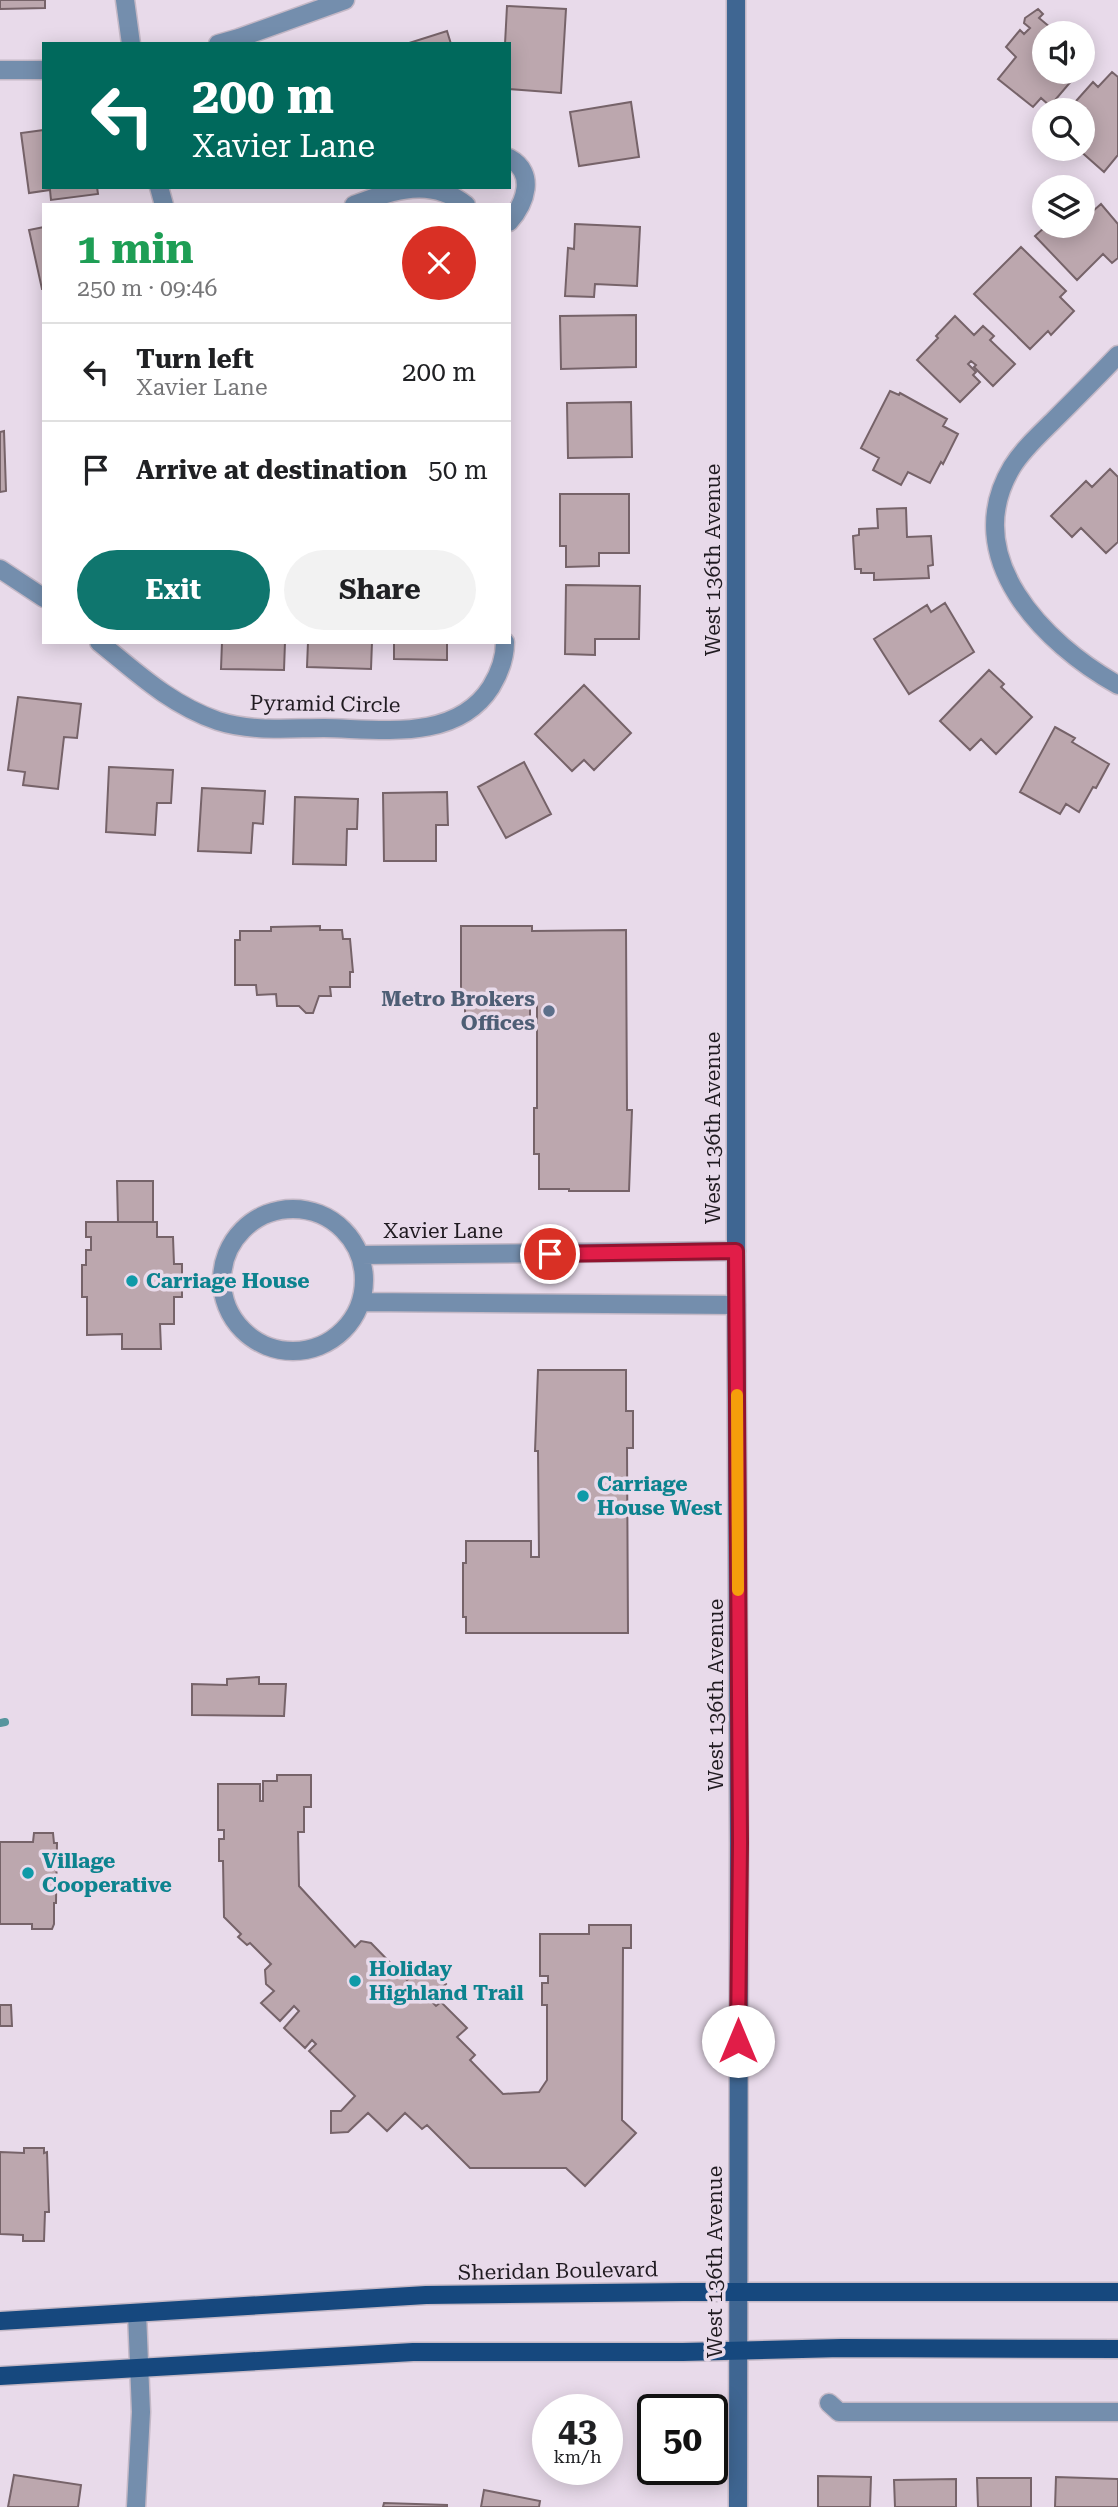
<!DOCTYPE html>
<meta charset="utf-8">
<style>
:root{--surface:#fff;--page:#f2f2f2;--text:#202124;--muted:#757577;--line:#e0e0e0;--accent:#0f766e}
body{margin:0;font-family:"Roboto Serif",serif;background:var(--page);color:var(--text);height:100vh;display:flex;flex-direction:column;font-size:26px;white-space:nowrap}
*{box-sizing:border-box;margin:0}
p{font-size:23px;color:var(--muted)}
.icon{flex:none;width:38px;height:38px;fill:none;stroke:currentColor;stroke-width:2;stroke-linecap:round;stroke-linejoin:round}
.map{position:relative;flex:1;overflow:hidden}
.details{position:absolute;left:42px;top:203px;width:469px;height:441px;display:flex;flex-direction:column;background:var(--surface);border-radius:0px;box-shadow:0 4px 18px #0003}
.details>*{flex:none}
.guide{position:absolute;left:42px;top:42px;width:469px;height:147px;border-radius:0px;box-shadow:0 4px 18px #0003;background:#00695c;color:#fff;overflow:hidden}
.tools{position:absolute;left:1032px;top:21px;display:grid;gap:14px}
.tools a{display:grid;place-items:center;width:63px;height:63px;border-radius:50%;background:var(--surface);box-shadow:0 4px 18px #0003;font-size:35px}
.speed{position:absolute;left:532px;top:2394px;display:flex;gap:14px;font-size:35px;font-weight:700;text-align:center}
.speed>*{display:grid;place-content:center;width:91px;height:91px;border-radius:50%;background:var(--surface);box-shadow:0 4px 18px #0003;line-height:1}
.speed small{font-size:18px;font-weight:400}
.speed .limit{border:4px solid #111;border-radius:10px;background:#fff;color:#111}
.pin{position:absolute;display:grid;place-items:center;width:60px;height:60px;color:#fff;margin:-30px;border:4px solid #fff;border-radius:50%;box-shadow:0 2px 7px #0007}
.me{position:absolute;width:77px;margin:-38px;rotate:0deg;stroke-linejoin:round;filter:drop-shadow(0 0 5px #0008)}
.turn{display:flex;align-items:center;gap:24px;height:147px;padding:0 35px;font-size:32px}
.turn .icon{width:91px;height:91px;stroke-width:2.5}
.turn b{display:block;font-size:49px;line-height:60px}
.round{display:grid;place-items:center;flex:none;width:74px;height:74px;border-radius:37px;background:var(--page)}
.overview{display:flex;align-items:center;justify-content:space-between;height:119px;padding:0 35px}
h1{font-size:42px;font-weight:700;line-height:52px;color:#1e9e55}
.primary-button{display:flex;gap:14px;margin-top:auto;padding:14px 35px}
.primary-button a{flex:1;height:80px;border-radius:42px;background:var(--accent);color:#fff;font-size:28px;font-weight:700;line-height:80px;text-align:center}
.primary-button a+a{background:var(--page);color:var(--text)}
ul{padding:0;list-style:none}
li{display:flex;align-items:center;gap:21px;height:98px;padding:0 35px;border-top:2px solid var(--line)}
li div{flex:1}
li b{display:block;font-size:26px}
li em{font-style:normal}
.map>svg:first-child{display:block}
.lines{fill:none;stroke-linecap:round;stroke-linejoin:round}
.stream{stroke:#58959e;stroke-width:8}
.building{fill:#bca7ae;stroke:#766369;stroke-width:2}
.minor-casing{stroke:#c4b8c6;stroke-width:21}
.secondary-casing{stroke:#c4b8c6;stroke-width:21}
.primary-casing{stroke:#c4b8c6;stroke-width:21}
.minor{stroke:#748ead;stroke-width:18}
.secondary{stroke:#3f6692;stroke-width:18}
.primary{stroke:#16487e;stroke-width:18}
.route-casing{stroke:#92132f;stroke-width:18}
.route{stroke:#e11d48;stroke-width:12}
.slow{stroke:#f59e0b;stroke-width:12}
.service-dot{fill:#5c6f8a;stroke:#e8daea;stroke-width:2.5}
.culture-dot{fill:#0f9aa8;stroke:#e8daea;stroke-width:2.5}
.labels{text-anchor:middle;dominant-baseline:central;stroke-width:7;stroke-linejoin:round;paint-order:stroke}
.street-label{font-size:21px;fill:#201b21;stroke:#e8daea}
.service-label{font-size:21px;font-weight:bold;fill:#4e5e75;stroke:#e8daea;text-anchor:end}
.culture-label{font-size:21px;font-weight:bold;fill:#0d838f;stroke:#e8daea;text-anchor:start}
</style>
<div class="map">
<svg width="1118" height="2507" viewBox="0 0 1118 2507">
<rect width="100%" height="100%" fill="#e8daea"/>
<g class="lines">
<path class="stream" d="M0 1723 5 1722"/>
</g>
<path class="building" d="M0 0H45V8L0 9Z
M507 6 566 9 561 93 509 89V44H505Z
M1038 9 1043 14 1039 18 1057 33H1045V72H1079L1050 106 1041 98 1033 107 998 79 1016 57 1006 47 1020 30 1024 34 1030 28 1024 23 1025 18Z
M447 31 451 44H406Z
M1112 72 1118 77V155L1104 172 1078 149H1083V110H1068L1093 82 1098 87Z
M631 102 639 157 579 166 570 112Z
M44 130V187H97L98 194 51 200 50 190 29 193 21 133Z
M1083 203 1092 212 1101 204 1118 224V258L1112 263 1103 254 1077 280 1035 236 1045 227 1043 225 1045 223V226H1083Z
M575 224 640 227 637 286 595 284 594 297 565 296 568 248 574 249Z
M44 227V289H42L29 230Z
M1021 247 1066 291 1060 297 1074 311 1051 335 1048 331 1030 349 974 294Z
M636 315V367L561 369 560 316Z
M955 316 974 335 983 326 994 336 990 340 1015 364 993 386 974 367 976 365 971 361 968 364 976 372 973 375 980 382 960 402 917 360 938 338 936 336Z
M890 391 899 395 900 393 947 419 943 426 958 434 943 464 941 462 930 483 908 472 901 485 873 470 879 458 861 448Z
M631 402 632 457 568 458 567 403Z
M4 431 6 491 0 492V432Z
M1110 469 1118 477V542L1106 553 1081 528 1072 537 1051 516 1086 481 1092 487Z
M560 494H629V553H599V566L566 567V546H560Z
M906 508 907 537 931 536 933 565 928 566 929 578 874 580V573H861V569H855L853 536 859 535V529L878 528 877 509Z
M566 585 640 586 639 639H595V655L565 654Z
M945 603 974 652 909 694 874 639 927 605 931 612Z
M222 642H285L284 670 221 669Z
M308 642H372L371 669 307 667Z
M394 642H447V660L394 659Z
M989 670 1004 684 1001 687 1032 717 996 754 981 739 970 750 940 721Z
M584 685 631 733 594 770 584 760 572 771 535 734Z
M18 697 81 704 77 738 64 737 58 789 23 785 25 772 8 770Z
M1055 727 1075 738 1072 742 1109 764 1096 788 1093 787 1079 812 1066 804 1060 814 1020 792Z
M524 762 551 814 506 838 478 787Z
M109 767 173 770 171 803H157L155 835 106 832Z
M202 788 265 791 263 824 253 823 251 853 198 851Z
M447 792 448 825H436V861H384L383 793Z
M295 797 358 799 357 829H347L346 865 293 864Z
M320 926V930H342L343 939H350L353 972H350V987H330L331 996H319L313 1013H306L299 1006H277L276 994 257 995 256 985H235V940H240V931H271V927Z
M461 926H532V931L626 930 627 1110H632L629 1191H569V1189H539V1154H534V1108H537V1003H530V1018H465V993H461Z
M117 1181H153V1222H118Z
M86 1222H157V1237H173L174 1264H182V1297H174V1324H160L161 1349H122V1334L87 1335V1297H82V1265H86V1250H91V1237H86Z
M538 1370H626V1411H633V1448H627L628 1633H466V1617H463V1563H466V1541H531V1557H539L538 1451H535Z
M259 1677V1684H286L284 1716 192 1715V1684L227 1685V1679Z
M277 1775H311V1807H304V1832H298L299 1886 355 1947 361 1941 371 1943 407 1980 425 1962 446 1984 430 2000 436 2006 441 2002 467 2028 457 2037 475 2055 470 2060 503 2094 539 2092 547 2080V2005H542V1983H548V1976H540V1934H589V1925H631V1948H623L622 2120 636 2133 585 2186 566 2168H470L427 2125 422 2129 405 2113 387 2131 368 2113 348 2132 331 2133V2111H341L355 2096 309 2051 316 2044 312 2040 305 2048 284 2028 299 2011 294 2006 280 2021 261 2003 274 1991 266 1984 265 1970 271 1964 250 1943 247 1945 238 1937 241 1934 224 1917 223 1861H219V1839H224V1830H218V1784H260V1801H263V1781H277Z
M34 1833H53L54 1843H57L56 1903H54V1924L52 1929H32V1924H0V1842H33Z
M0 2005H11L12 2026H0Z
M24 2148H44V2153L47 2152 49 2212H45L44 2241H23V2235L0 2234V2152L24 2153Z
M14 2475 81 2485 78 2507H8Z
M818 2476 871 2477 870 2507H818Z
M1056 2477 1118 2479V2507H1055Z
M977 2478H1031V2507H978Z
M956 2479V2507H895L894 2480Z
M484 2490 540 2501 539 2507H481Z
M384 2503 447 2505V2507H383Z"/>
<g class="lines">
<g class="minor-casing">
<path id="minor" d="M125 0 131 44
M218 44 239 38 345 0
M0 70H44
M509 158C537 173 525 204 509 222
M159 187 164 205
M354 205C392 191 430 176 466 205
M1118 355C1097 377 1076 398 1054 420 1040 434 1023 449 1012 467 958 557 1044 644 1118 685
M0 569 44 598
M99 642C137 673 171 705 218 721 252 732 290 728 324 728 381 729 456 742 491 687 499 674 505 658 505 642
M222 1280a71 71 0 1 1 142 0a71 71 0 1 1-142 0Z
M360 1255 736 1251
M362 1302 736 1305
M829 2403 839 2412H1118
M136 2507 141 2412 137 2313"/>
</g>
<g class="secondary-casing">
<path id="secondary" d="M736 0V1251L739 1843 738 2507"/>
</g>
<g class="primary-casing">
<path id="primary" d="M0 2321 426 2295 683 2292H1118
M0 2376 413 2352H683L842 2348 1118 2349"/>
</g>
<use href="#minor" class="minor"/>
<use href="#secondary" class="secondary"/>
<use href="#primary" class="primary"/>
</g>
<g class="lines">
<g class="route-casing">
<path id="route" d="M550 1254 736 1251 740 1843 738 2041"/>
</g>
<use href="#route" class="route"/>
<path class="slow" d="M737 1395 738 1590"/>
</g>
<circle class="service-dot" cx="549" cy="1011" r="7"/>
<g class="culture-dot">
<circle cx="132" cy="1281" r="7"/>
<circle cx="583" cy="1496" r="7"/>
<circle cx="28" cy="1873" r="7"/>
<circle cx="355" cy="1981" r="7"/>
</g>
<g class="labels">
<g class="street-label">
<text transform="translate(713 560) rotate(-90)">West 136th Avenue</text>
<text transform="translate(325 704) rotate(1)">Pyramid Circle</text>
<text transform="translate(713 1128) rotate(-90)">West 136th Avenue</text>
<text x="443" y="1231">Xavier Lane</text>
<text transform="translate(716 1695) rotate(-90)">West 136th Avenue</text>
<text transform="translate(715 2262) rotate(-90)">West 136th Avenue</text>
<text transform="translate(558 2271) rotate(-1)">Sheridan Boulevard</text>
</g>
<g class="service-label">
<text x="535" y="999">Metro Brokers<tspan x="535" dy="24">Offices</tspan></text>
</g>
<g class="culture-label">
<text x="146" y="1281">Carriage House</text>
<text x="597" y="1484">Carriage<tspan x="597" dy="24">House West</tspan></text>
<text x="42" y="1861">Village<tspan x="42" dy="24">Cooperative</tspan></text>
<text x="369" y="1969">Holiday<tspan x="369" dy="24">Highland Trail</tspan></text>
</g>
</g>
</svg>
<div class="tools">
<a><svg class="icon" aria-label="sound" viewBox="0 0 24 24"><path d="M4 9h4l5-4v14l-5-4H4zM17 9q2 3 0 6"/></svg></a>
<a><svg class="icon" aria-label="search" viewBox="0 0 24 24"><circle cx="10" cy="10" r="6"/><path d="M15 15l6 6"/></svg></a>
<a><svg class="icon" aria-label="layers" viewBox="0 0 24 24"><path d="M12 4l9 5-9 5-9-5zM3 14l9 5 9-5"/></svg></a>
</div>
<div class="speed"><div>43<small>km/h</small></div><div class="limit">50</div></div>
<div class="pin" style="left:550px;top:1254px;background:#d93025"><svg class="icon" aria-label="arrive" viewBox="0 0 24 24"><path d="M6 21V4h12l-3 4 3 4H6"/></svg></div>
<svg class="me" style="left:738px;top:2041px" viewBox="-20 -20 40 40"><circle r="19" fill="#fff"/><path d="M0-13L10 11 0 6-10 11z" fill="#e11d48"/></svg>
<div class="guide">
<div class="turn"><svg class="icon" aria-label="left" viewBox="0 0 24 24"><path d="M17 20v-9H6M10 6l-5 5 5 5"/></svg><div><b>200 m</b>Xavier Lane</div></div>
</div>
<section class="details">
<div class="overview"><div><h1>1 min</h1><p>250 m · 09:46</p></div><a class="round" style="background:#d93025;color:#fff"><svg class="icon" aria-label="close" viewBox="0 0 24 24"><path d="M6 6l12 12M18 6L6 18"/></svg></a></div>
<ul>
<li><svg class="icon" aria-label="left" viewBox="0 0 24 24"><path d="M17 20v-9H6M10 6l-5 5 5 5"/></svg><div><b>Turn left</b><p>Xavier Lane</p></div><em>200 m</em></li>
<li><svg class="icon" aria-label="arrive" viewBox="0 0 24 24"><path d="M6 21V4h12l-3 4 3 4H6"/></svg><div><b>Arrive at destination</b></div><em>50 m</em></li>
</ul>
<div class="primary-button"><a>Exit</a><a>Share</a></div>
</section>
</div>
